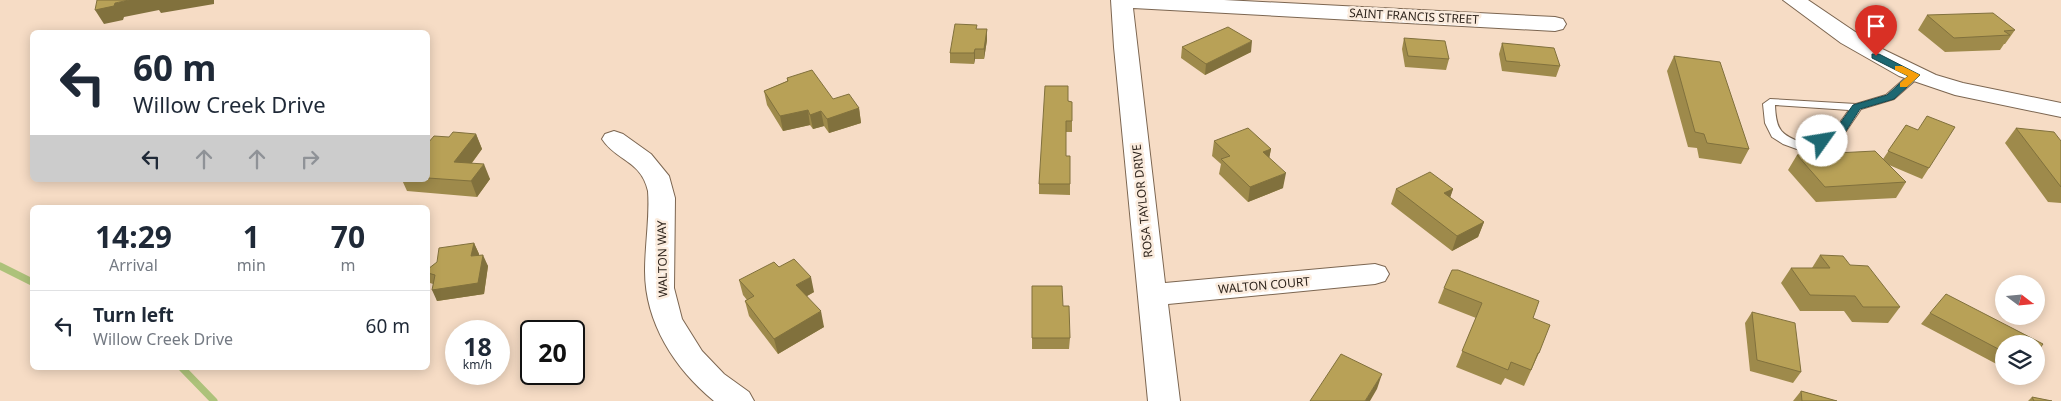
<!DOCTYPE html>
<style>
:root{--surface:#fff;--page:#f6f6f7;--text:#1f2937;--muted:#747a83;--line:#e0e1e3}
body{margin:0;font-family:"Noto Sans",sans-serif;background:var(--page);color:var(--text);height:100vh;display:flex;flex-direction:column;font-size:19px;white-space:nowrap}
*{box-sizing:border-box;margin:0}
p{font-size:16px;color:var(--muted)}
.icon{flex:none;width:28px;height:28px;fill:none;stroke:currentColor;stroke-width:2;stroke-linecap:round;stroke-linejoin:round}
.map{position:relative;flex:1;overflow:hidden}
.drawer{position:absolute;left:30px;top:205px;width:400px;height:165px;display:flex;flex-direction:column;background:var(--surface);border-radius:8px;box-shadow:0 2px 12px #0003}
.drawer>*{flex:none}
.top-card{position:absolute;left:30px;top:30px;width:400px;height:152px;border-radius:8px;box-shadow:0 2px 12px #0003;background:#fff;color:var(--text);overflow:hidden}
.needle{width:32px;rotate:106deg}
.controls{position:absolute;left:1995px;top:275px;display:grid;gap:10px}
.controls a{display:grid;place-items:center;width:50px;height:50px;border-radius:50%;background:var(--surface);box-shadow:0 2px 12px #0003;font-size:25px}
.speed{position:absolute;left:445px;top:320px;display:flex;gap:10px;font-size:25px;font-weight:700;text-align:center}
.speed>*{display:grid;place-content:center;width:65px;height:65px;border-radius:50%;background:var(--surface);box-shadow:0 2px 12px #0003;line-height:1}
.speed small{font-size:12px;font-weight:400}
.speed .limit{border:2px solid #111;border-radius:8px;background:#fff;color:#111}
.pin{position:absolute;display:grid;place-items:center;width:42px;height:42px;color:#fff;margin:-51px -21px;border-radius:50% 50% 50% 0;rotate:-45deg;box-shadow:0 0 5px #0007}
.pin .icon{rotate:45deg}
.me{position:absolute;width:55px;margin:-28px;rotate:58deg;stroke-linejoin:round;filter:drop-shadow(0 0 4px #0008)}
.turn{display:flex;align-items:center;gap:18px;height:105px;padding:0 20px;font-size:22px}
.turn .icon{width:65px;height:65px;stroke-width:2.5}
.turn b{display:block;font-size:35px;line-height:42px}
.lanes{display:flex;align-items:center;height:48px;padding:0 20px;background:#0003;justify-content:center;gap:25px;direction:ltr}
.lanes .off{opacity:.35}
.eta{display:flex;justify-content:space-evenly;align-items:center;height:85px;text-align:center}
.eta b{font-size:30px;font-weight:700;line-height:35px}
ul{padding:0;list-style:none}
li{display:flex;align-items:center;gap:15px;height:70px;padding:0 20px;border-top:1px solid var(--line)}
li div{flex:1}
li b{display:block;font-size:19px}
li em{font-style:normal}
.map>svg:first-child{display:block}
.lines{fill:none;stroke-linecap:round;stroke-linejoin:round}
.stream{stroke:#adc27a;stroke-width:7}
.service-casing{stroke:#7c6651;stroke-width:2}
.minor-casing{stroke:#7c6651;stroke-width:2}
.service{fill:#fff;fill-rule:evenodd}
.minor{fill:#fff;fill-rule:evenodd}
.wall{fill:#9e8a4b}
.shaded-wall{fill:#81713d}
.building{fill:#b8a157;stroke:#81713d}
.route{fill:#1d6872;stroke:#13444a}
.slow{fill:#f59e0b}
.labels{text-anchor:middle;dominant-baseline:central;stroke-width:5;stroke-linejoin:round;paint-order:stroke}
.street-label{font-size:12px;fill:#2e241c;stroke:#fbecde}
</style>
<div class="map">
<svg width="2061" height="401" viewBox="0 0 2061 401">
<rect width="100%" height="100%" fill="#f6dcc5"/>
<g class="lines">
<path class="stream" d="M0 266 32 282
M182 368 214 401"/>
<g class="service-casing">
<path id="service" d="M1915 72 1920 75 1919 77 1894 99 1861 109 1842 137 1805 152 1783 144 1772 137 1765 123 1763 104 1770 99 1856 104 1886 95 1911 73ZM1775 105H1776L1849 110 1834 131 1805 144C1781 135 1776 131 1775 105Z"/>
</g>
<g class="minor-casing">
<path id="minor" d="M1111 0H1224L1555 17 1563 19 1566 24 1563 29 1555 31 1133 8 1165 283 1375 264 1385 267 1389 274 1385 281 1375 284 1168 304 1180 401H1148L1114 47Z
M1783 0H1808L1876 46 1936 75 1963 83 2061 103V117L1955 95 1899 76 1841 43Z
M614 131 623 134 651 154 669 176 675 198 674 288 682 319 702 351 724 374 749 392 754 401H714C675 369 645 323 645 271 645 244 650 217 648 191 641 160 616 161 602 139L605 134Z"/>
</g>
<use href="#service" class="service"/>
<use href="#minor" class="minor"/>
</g>
<path class="wall" d="M1927 15 2015 30 2005 44H2004L2000 50 1945 52 1918 30Z
M977 29H987V40L984 59H975L974 64 950 63V53Z
M1404 38 1449 59 1446 70 1405 67 1402 49Z
M1502 43 1560 66 1556 77 1502 71 1499 54Z
M1182 47 1251 52 1205 75 1181 58Z
M1674 56 1749 149 1741 164 1699 158 1697 148 1688 147 1667 71Z
M787 78 833 99 859 108 861 123 829 133 824 126 813 129 810 125 783 131 767 105 764 91 787 81Z
M1068 101 1072 102V132H1066V156H1070V195L1039 194V184Z
M1906 125 1929 168 1922 179 1889 165 1906 182 1896 198 1816 202 1788 170 1797 155 1883 159Z
M2016 128 2061 141V203L2048 202 2005 143Z
M476 134 482 149 472 163 490 179 477 197 407 191 402 180H428V143L449 137Z
M1214 141 1271 149 1269 158 1283 188 1248 202 1219 174 1221 164 1212 156Z
M1396 189H1453L1450 197 1484 222 1478 237 1452 251 1391 204Z
M474 243 479 254V255L488 266 484 294 437 301 433 284 430 283 428 277V269Z
M1820 255 1850 265 1900 307 1888 323 1852 322 1844 311H1800L1781 283 1791 268H1812Z
M779 267 814 292 807 296 824 327 778 354 749 316 745 301 747 300 743 295 739 280Z
M1032 286 1063 306 1070 338 1069 349H1032Z
M1444 288 1533 318 1539 353 1524 386 1505 378 1501 385 1456 367 1476 318 1438 303Z
M1752 312 1801 372 1793 383 1750 371 1745 323Z
M1930 313 2004 344V368L1921 324Z
M1801 391 1837 401H1793Z
M2032 397 2052 401H2028Z"/>
<path class="shaded-wall" d="M129 0H214V4L161 13 159 10 124 17 123 20 104 24 95 10 115 3Z
M987 29V40L984 59V49Z
M1252 41 1251 52 1205 75 1206 64Z
M975 49V59L974 64V53Z
M859 108 861 123 829 133 827 119Z
M808 110 810 125 783 131 780 116Z
M821 111 824 126 813 129 810 115Z
M476 134 482 149 461 177 454 162Z
M1271 149 1268 164 1263 152Z
M484 164 490 179 477 197 471 181Z
M1286 173 1283 188 1248 202 1250 187Z
M1453 189 1448 204 1444 193Z
M1484 222 1478 237 1452 251 1457 236Z
M474 243 479 254 477 268 471 256Z
M483 255 488 266 484 294 437 301 432 290Z
M811 277 814 292 800 300 796 285Z
M821 311 824 327 778 354 774 339Z
M1382 374 1377 389 1370 401H1365Z"/>
<path class="building" d="M97 0H129L115 3 114 6 95 10Z
M1993 13 2015 30 2004 31 2010 35 1954 38 1927 15Z
M955 24 977 25 976 29H987L984 49H975L974 53H950Z
M1228 27 1252 41 1206 64 1182 47Z
M1404 38 1445 41 1449 59 1408 56Z
M1502 43 1554 48 1560 66 1506 61Z
M1674 56 1720 62 1749 149 1707 143 1704 134 1695 132Z
M812 70 833 99 849 94 859 108 827 119 821 111 810 115 808 110 780 116 764 91 788 81 787 78Z
M1045 86H1068V101L1072 102V121H1066V156H1070V184H1039Z
M1927 116 1955 127 1929 168 1888 151 1906 125 1918 130Z
M1248 128 1271 149 1263 152 1286 173 1250 187 1221 159 1230 156 1214 141Z
M2016 128 2054 132 2061 141V187Z
M453 132 476 134 454 162 484 164 471 181 428 178V143L434 136 449 137Z
M1875 151 1906 182 1825 187 1797 155Z
M1430 172 1453 189 1444 193 1484 222 1457 236 1396 189Z
M474 243 471 256 483 255 478 283 432 290 435 275 428 273V269L437 262 439 248Z
M1820 255 1843 256 1850 265 1868 266 1900 307H1863L1855 296 1810 295 1791 268H1830Z
M794 259 811 277 796 285 821 311 774 339 745 301 754 296 739 280 774 262 779 267Z
M1452 270H1458L1539 301 1533 318 1550 325 1539 353H1538L1531 370 1511 362 1508 370 1462 351 1482 303 1444 288Z
M1032 286H1062L1063 306H1069L1070 338H1032Z
M1946 294 2043 344 2036 353V344H2004V352L1930 313Z
M1752 312 1795 323 1801 372 1757 360Z
M1341 354 1382 374 1365 401H1310Z
M1801 391 1837 401H1802Z
M2032 397 2052 401H2034Z"/>
<path class="route" d="M1872 54H1879L1920 75 1894 99 1860 109 1842 137 1826 143H1818V139L1834 132 1853 105 1887 95 1908 76 1872 58Z"/>
<path class="slow" d="M1895 66H1902L1920 75 1907 87H1900V83L1908 76 1895 70Z"/>
<g class="labels">
<g class="street-label">
<text transform="translate(1414 16) rotate(3)">SAINT FRANCIS STREET</text>
<text transform="translate(1142 201) rotate(-96)">ROSA TAYLOR DRIVE</text>
<text transform="translate(662 259) rotate(-91)">WALTON WAY</text>
<text transform="translate(1264 285) rotate(-5)">WALTON COURT</text>
</g>
</g>
</svg>
<div class="controls">
<a><svg class="needle" viewBox="-14 -14 28 28"><path d="M0-13l5 13h-10z" fill="#e53935"/><path d="M0 13l5-13h-10z" fill="#747a83"/></svg></a>
<a><svg class="icon" aria-label="layers" viewBox="0 0 24 24"><path d="M12 4l9 5-9 5-9-5zM3 14l9 5 9-5"/></svg></a>
</div>
<div class="speed"><div>18<small>km/h</small></div><div class="limit">20</div></div>
<div class="pin" style="left:1876px;top:56px;background:#d93025"><svg class="icon" aria-label="arrive" viewBox="0 0 24 24"><path d="M6 21V4h12l-3 4 3 4H6"/></svg></div>
<svg class="me" style="left:1822px;top:141px" viewBox="-20 -20 40 40"><circle r="19" fill="#fff"/><path d="M0-13L10 11 0 6-10 11z" fill="#1d6872"/></svg>
<div class="top-card">
<div class="turn"><svg class="icon" aria-label="left" viewBox="0 0 24 24"><path d="M17 20v-9H6M10 6l-5 5 5 5"/></svg><div><b>60 m</b>Willow Creek Drive</div></div>
<div class="lanes"><svg class="icon" aria-label="left" viewBox="0 0 24 24"><path d="M17 20v-9H6M10 6l-5 5 5 5"/></svg><svg class="icon off" aria-label="ahead" viewBox="0 0 24 24"><path d="M12 20V5M6 11l6-6 6 6"/></svg><svg class="icon off" aria-label="ahead" viewBox="0 0 24 24"><path d="M12 20V5M6 11l6-6 6 6"/></svg><svg class="icon off" aria-label="right" viewBox="0 0 24 24"><path d="M7 20v-9h11M14 6l5 5-5 5"/></svg></div>
</div>
<section class="drawer">
<div class="eta">
<div><b>14:29</b><p>Arrival</p></div>
<div><b>1</b><p>min</p></div>
<div><b>70</b><p>m</p></div>
</div>
<ul>
<li><svg class="icon" aria-label="left" viewBox="0 0 24 24"><path d="M17 20v-9H6M10 6l-5 5 5 5"/></svg><div><b>Turn left</b><p>Willow Creek Drive</p></div><em>60 m</em></li>
</ul>
</section>
</div>
